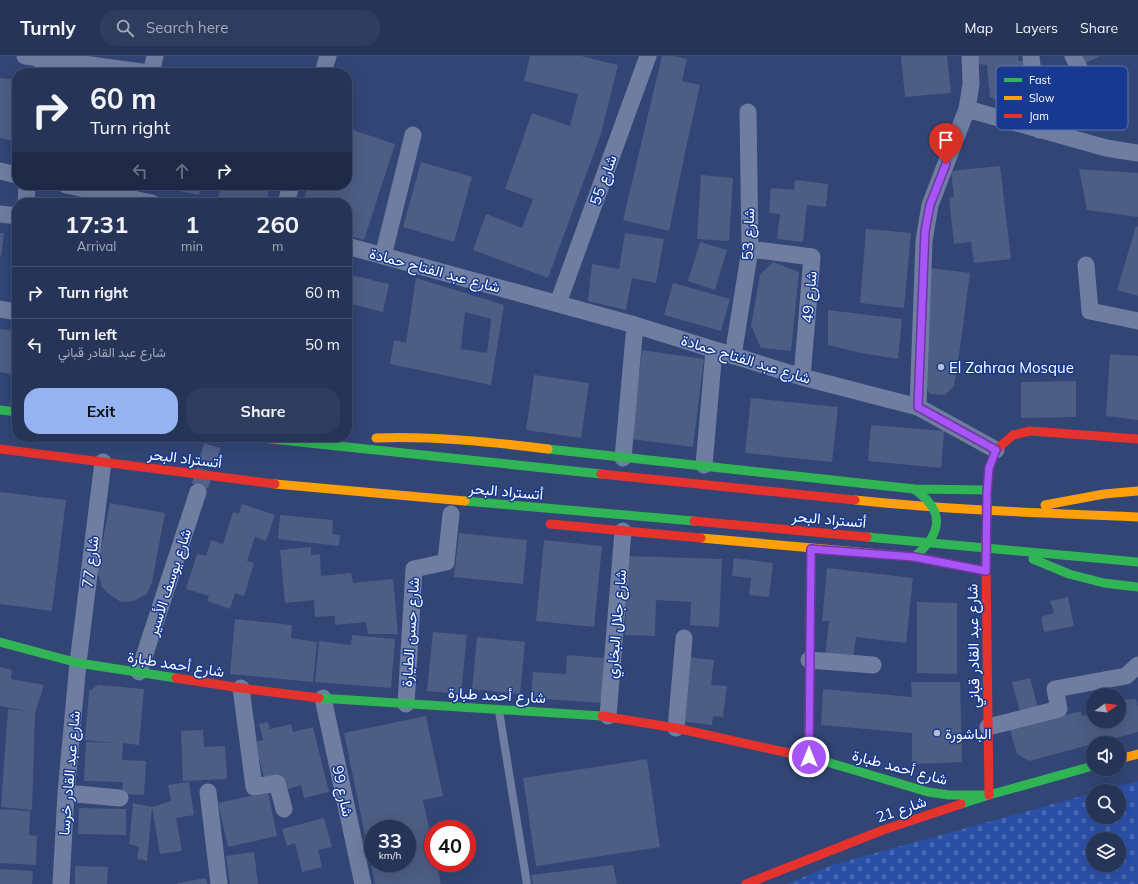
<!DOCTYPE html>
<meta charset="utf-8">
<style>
:root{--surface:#263458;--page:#2e3c5e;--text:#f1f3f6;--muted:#a4aaba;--line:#424f6e;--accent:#95b2f1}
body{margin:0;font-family:Mulish,Vazirmatn,sans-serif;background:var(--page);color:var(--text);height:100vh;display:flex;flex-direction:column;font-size:15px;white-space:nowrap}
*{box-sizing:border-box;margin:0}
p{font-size:13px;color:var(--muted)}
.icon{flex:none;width:22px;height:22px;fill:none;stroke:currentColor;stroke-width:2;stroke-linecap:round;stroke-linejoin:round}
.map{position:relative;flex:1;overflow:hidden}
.panel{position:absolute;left:12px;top:142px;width:340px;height:244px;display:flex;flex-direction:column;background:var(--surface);border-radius:16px;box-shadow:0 4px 16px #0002,0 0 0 1px var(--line)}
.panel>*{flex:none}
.hud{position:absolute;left:12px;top:12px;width:340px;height:122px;border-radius:16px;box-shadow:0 4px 16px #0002,0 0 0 1px var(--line);background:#263458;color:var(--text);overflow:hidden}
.needle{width:26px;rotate:75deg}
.controls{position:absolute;left:1086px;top:632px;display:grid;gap:8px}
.controls a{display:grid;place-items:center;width:40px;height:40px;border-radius:50%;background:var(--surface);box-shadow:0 4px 16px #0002,0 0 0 1px var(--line);font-size:20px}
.speed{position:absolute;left:364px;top:764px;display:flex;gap:8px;font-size:20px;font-weight:700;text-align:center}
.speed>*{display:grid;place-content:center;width:52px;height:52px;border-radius:50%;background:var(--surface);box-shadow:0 4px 16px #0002,0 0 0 1px var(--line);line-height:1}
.speed small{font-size:10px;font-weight:400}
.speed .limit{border:6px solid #d22;background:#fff;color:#111}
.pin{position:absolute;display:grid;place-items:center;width:34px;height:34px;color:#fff;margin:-41px -17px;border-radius:50% 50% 50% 0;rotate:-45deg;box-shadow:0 0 4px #0007}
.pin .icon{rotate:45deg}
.me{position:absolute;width:44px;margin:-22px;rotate:0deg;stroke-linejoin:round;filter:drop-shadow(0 0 3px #0008)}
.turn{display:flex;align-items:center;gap:14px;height:84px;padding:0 12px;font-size:18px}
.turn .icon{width:52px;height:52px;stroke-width:2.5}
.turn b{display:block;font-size:28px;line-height:34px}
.lanes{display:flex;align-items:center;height:38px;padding:0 12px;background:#0003;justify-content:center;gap:20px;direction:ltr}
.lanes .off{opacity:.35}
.eta{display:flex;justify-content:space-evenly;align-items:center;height:68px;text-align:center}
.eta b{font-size:24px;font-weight:700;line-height:28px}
.action{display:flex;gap:8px;margin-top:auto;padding:8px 12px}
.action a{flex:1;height:46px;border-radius:16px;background:var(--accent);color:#111;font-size:16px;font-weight:700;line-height:46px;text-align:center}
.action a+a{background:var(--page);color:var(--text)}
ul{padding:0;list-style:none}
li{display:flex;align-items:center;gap:12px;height:52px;padding:0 12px;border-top:1px solid var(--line)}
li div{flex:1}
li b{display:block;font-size:15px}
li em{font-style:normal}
header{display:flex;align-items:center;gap:24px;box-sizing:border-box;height:56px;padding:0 20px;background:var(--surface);border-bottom:1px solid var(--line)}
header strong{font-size:19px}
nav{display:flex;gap:22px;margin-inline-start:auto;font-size:14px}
.search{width:280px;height:36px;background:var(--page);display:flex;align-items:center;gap:10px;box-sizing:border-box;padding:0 14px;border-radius:16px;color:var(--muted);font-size:15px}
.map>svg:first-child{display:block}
.cemetery{fill:url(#cemetery-stones);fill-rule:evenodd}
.building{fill:#4d5d83;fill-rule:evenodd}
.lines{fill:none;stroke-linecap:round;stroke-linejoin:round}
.street-tunnel{stroke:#51618a;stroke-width:17;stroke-dasharray:17 8;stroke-linecap:butt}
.lane{stroke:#6f7da0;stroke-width:8}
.street{stroke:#6f7da0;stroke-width:17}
.fast{stroke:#30b455;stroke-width:9}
.slow{stroke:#ff9f0a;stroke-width:9}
.jam{stroke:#e5322d;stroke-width:9}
.fast-bridge{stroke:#30b455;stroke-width:9}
.slow-bridge{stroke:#ff9f0a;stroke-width:9}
.route-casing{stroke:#6d37a1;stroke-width:10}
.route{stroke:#a855f7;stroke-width:7}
.poi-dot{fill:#b7becf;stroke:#173990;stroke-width:1.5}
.labels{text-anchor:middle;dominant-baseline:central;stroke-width:3;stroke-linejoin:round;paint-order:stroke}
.street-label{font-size:15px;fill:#fff;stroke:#173990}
.poi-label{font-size:15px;fill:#fff;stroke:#173990;text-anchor:start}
.key{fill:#173990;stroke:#5d74b1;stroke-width:1}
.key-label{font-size:11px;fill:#fff}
</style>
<header>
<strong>Turnly</strong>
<div class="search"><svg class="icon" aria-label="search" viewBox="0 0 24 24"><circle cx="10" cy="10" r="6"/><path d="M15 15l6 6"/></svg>Search here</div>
<nav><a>Map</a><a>Layers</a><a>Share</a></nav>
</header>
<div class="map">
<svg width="1138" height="828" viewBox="0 0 1138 828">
<defs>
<pattern id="cemetery-stones" width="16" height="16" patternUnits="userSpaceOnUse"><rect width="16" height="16" fill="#2a4fa6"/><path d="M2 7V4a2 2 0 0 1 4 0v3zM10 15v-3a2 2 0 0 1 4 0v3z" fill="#4a69b3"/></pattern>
</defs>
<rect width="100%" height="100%" fill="#324575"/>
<path class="cemetery" d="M1138 725V828H787L832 809 1093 737V761H1119V735H1102ZM1093 783H1119V809H1093Z"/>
<path class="building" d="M530 0H581L618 9 601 78 548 222 473 194 486 158 522 172 533 143 505 133 532 57 570 70 578 38 524 25Z
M662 0H674L687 3 682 25 700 29 685 97 669 175 623 164Z
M901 0H947L951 37 905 41Z
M977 0H1018L1019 5 1026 4 1028 56 990 41 987 9 978 8Z
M1082 0H1101L1084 8Z
M0 22 17 24V85L0 82Z
M347 72 395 88 364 184 347 179V147H303L308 129H347Z
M421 106 472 121 454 186 403 171Z
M1000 110 1011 203 974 207 971 186 954 188 949 142 954 141 951 115Z
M1079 113 1138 117V161L1087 154Z
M701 119 733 122 729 185 697 183Z
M795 124 828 128 826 151 807 149 803 186 777 183 780 158 769 157 771 132 794 134Z
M148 129H201L199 139Z
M221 129H270L266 147H238L218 143Z
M38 142 73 146V147H37Z
M1136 170 1138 171V240L1117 234Z
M866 173 911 177 904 252 860 247Z
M0 177H4L1 200H0Z
M625 177 664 183 656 227 632 222 626 254 588 245 592 208 619 213Z
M700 186 727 194 715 234 688 225Z
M773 206 799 216 791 295 761 292 751 270 760 219Z
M929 212 970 217 960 292 954 330 945 339 930 338 925 329Z
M347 218 389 228 383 256 347 247Z
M416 222 504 249 491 329 390 308 394 284 406 287ZM465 256 491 263 487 297 461 293Z
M673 227 730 243 721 275 664 259Z
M828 254 902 263 898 303 861 297 828 289Z
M0 273 17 275V319L0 316Z
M642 294 704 303 693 391 631 383Z
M1110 298 1138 300V364L1106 360Z
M534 319 589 327 581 382 526 374Z
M1076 325V361L1021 362V326Z
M751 342 838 351 832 406 745 397Z
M871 369 944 375 941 412 868 405Z
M0 436 66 444 52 555 0 548Z
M110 447 165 457 152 526 147 538 134 545 121 546 110 539 102 531 97 515Z
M242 448 275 459 266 485 255 481 247 505 254 507 244 540 235 537 230 553 207 545 209 540 186 533 197 498 206 500 211 484 223 488 233 456 239 458Z
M280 459 333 464 332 478 340 479 339 490 278 483Z
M459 477 527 484 523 528 454 521Z
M544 484 602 490 594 571 536 565Z
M311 491V499L320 498 321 520 351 517 353 527 393 523 398 578H368L366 566 335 569V560L315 561 314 544 285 547 280 494Z
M627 500 722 503 719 571 690 569 691 546 656 544 655 580 625 579Z
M734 502 773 507 769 541 749 539 751 522 732 520Z
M827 512 913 522 906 587 856 581 853 605 825 601 829 565H822Z
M1068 541 1074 570 1044 576 1041 561 1054 557 1050 545Z
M917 546 957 547V618L917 617Z
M235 563 292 569 291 582 317 586 313 626 230 618Z
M433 576 467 579 461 638 427 635Z
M352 579 395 583 391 632 315 626 319 585 351 589Z
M477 581 525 586 520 638 472 633Z
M567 599 605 602 601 647 531 642 533 616 566 618Z
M687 601 714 604 711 629 727 630 723 661 713 660 712 669 680 665Z
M0 611 12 614 11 623 44 629 35 657 32 754 1 751 8 653 27 655 0 650Z
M1030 622 1038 652 1020 656 1012 626Z
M911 626H960L962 706 912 708V677L821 669 823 633 912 641Z
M98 629 144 633 139 689 123 687 122 704 146 705 144 739 122 738 123 726 84 725 86 686 114 687 85 684 89 635Z
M1136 643 1138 651V676L1029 705 1017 698 1010 674 1081 655 1082 660 1093 657V665H1119V644Z
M426 660 443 740 423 744 433 791V807H436L441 828H375L344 677ZM373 773H407V807H373Z
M268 666 270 673 291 668 293 676 313 671 329 736 304 742 301 729 285 734 281 718 264 722 255 686 263 684 259 668Z
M203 674 204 691 225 690 227 723 183 725 181 675Z
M647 703 660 791 536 810 523 722Z
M189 726 194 759 176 762 182 795 160 798 152 751 147 805 137 803 139 791 129 788 133 747 152 751 171 745 168 729Z
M268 736 277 780 228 791 218 747Z
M79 752 126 753V779L78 778Z
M0 753 30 755 29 779 37 780 36 809 0 807Z
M324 762 332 791 318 794 322 811 302 816 295 787 287 790 282 773Z
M254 796 258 828H230L226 800Z
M613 809 617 828H533L531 819Z
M75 810 108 811 107 828H75Z
M0 813 33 815 32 828H0Z
M206 822 208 828H178V827Z"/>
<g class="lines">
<path class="street-tunnel" d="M200 430 215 381"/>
<path class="lane" d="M499 655 527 828"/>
<path class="street" d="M25 0 149 17
M1031 0 1039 74
M1073 0 1088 30
M42 17 44 3
M151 17 155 0
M323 17 328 0
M967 53 1106 92 1138 97
M0 115 17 119
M66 129 152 147
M26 147 27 129
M286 147 291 129
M0 158 17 160
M347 190 635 269 802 321 918 351 996 394
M750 193 812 201 802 321
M383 200 413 79
M1086 209 1090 255 1138 265
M558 247 648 0
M0 253 17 256
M733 300 750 193 748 56
M918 351 924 185 930 149 967 53 971 28 970 0
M623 402 635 269
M704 409 714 294
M809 604 873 609
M139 616 198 436
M241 632 254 731 277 727 284 753
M323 642 363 828
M406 648 414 513 446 506 451 458
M608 660 623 475
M988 671 1059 653 1055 633 1126 620 1138 609
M676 672 684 582
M208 736 219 828
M66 737 120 742
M61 828 66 737 78 607 103 406"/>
<path class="fast" d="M0 354 17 356
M253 381 601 418
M548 393 914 433 987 434
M465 445 694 465
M867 481 1138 506
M1033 503 1069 518 1104 527 1138 531
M0 586 78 607 176 622
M319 642 602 660
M820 704 928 736 949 739H989
M961 748 989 739 1093 710"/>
<path class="slow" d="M376 382C434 380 491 386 548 393
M275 428 465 445
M855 444C949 454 1043 457 1138 461
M1045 449 1104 438 1138 435
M701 482 914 501 986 515
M809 701 811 493
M1119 703 1138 698"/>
<path class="jam" d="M0 393 275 428
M601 418 855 444
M987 437 989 412 996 394 1013 379 1030 375 1138 383
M694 465 867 481
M550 468 701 482
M986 510 989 739
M176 622 241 632 319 642
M602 660 676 672 820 704
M746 828 883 774 961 748"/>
<path class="fast-bridge" d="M914 433C946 455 942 478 914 501"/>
<path class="slow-bridge" d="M986 510 987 437"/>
</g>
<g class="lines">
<g class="route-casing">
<path id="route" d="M809 701 811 493 914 501 986 515 987 437 989 412 996 394 918 351 925 175 930 149 946 108"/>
</g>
<use href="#route" class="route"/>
</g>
<g class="poi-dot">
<circle cx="941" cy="311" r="4"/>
<circle cx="937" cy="677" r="4"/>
</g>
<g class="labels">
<g class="street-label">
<text transform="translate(603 124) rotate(-70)">شارع 55</text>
<text transform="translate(748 178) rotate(-88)">شارع 53</text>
<text transform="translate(435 214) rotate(15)">شارع عبد الفتاح حمادة</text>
<text transform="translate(809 241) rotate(-85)">شارع 49</text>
<text transform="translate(746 303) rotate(17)">شارع عبد الفتاح حمادة</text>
<text transform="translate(185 402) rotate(7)">أتستراد البحر</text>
<text transform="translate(506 435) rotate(5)">أتستراد البحر</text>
<text transform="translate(829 463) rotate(5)">أتستراد البحر</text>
<text transform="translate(90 506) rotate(-83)">شارع 77</text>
<text transform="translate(169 526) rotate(-72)">شارع يوسف الأسير</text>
<text transform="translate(616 568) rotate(-85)">شارع جلال البخاري</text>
<text transform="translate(410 576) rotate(-86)">شارع حسن الطيارة</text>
<text transform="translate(973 590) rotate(-91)">شارع عبد القادر قباني</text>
<text transform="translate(176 608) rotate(9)">شارع أحمد طبارة</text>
<text transform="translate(497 639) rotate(3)">شارع أحمد طبارة</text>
<text transform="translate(900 711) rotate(15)">شارع أحمد طبارة</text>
<text transform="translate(69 717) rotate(-85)">شارع عبد القادر خرسا</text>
<text transform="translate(343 735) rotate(78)">شارع 99</text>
<text transform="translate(901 753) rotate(-19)">شارع 21</text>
</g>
<g class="poi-label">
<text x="949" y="311">El Zahraa Mosque</text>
<text x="945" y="677">الباشورة</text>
</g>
</g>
<rect x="996" y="10" width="132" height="64" rx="6" class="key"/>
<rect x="1004" y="22" width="18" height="4" fill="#30b455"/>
<rect x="1004" y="40" width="18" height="4" fill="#ff9f0a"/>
<rect x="1004" y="58" width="18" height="4" fill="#e5322d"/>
<g class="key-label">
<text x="1029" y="28">Fast</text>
<text x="1029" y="46">Slow</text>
<text x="1029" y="64">Jam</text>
</g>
</svg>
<div class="controls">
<a><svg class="needle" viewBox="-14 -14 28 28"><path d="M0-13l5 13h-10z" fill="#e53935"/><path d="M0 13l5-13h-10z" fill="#a4aaba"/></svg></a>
<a><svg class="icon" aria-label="sound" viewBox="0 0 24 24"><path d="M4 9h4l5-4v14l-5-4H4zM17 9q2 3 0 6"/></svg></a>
<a><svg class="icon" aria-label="search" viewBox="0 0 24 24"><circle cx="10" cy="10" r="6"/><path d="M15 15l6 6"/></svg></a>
<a><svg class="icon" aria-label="layers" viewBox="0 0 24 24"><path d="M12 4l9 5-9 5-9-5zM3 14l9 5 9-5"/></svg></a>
</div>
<div class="speed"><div>33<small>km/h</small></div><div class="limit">40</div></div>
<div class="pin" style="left:946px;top:108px;background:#d93025"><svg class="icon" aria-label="arrive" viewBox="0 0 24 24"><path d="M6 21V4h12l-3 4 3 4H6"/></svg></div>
<svg class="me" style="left:809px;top:701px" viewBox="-20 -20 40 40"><circle r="17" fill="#a855f7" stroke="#fff" stroke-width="3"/><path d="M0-11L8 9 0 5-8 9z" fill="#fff"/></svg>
<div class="hud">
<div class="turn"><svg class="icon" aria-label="right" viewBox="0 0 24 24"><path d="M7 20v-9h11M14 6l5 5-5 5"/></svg><div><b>60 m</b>Turn right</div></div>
<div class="lanes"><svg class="icon off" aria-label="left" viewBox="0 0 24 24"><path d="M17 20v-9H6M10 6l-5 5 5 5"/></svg><svg class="icon off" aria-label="ahead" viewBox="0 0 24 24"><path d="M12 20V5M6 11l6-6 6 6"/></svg><svg class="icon" aria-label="right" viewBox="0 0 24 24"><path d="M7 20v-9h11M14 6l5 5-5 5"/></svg></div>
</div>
<section class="panel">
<div class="eta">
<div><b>17:31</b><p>Arrival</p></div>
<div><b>1</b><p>min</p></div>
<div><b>260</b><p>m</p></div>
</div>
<ul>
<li><svg class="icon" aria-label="right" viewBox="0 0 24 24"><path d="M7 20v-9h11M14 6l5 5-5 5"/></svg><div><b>Turn right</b></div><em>60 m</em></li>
<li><svg class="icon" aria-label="left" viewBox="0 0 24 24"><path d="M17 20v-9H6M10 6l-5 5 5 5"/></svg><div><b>Turn left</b><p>شارع عبد القادر قباني</p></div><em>50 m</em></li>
</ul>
<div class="action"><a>Exit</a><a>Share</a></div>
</section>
</div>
